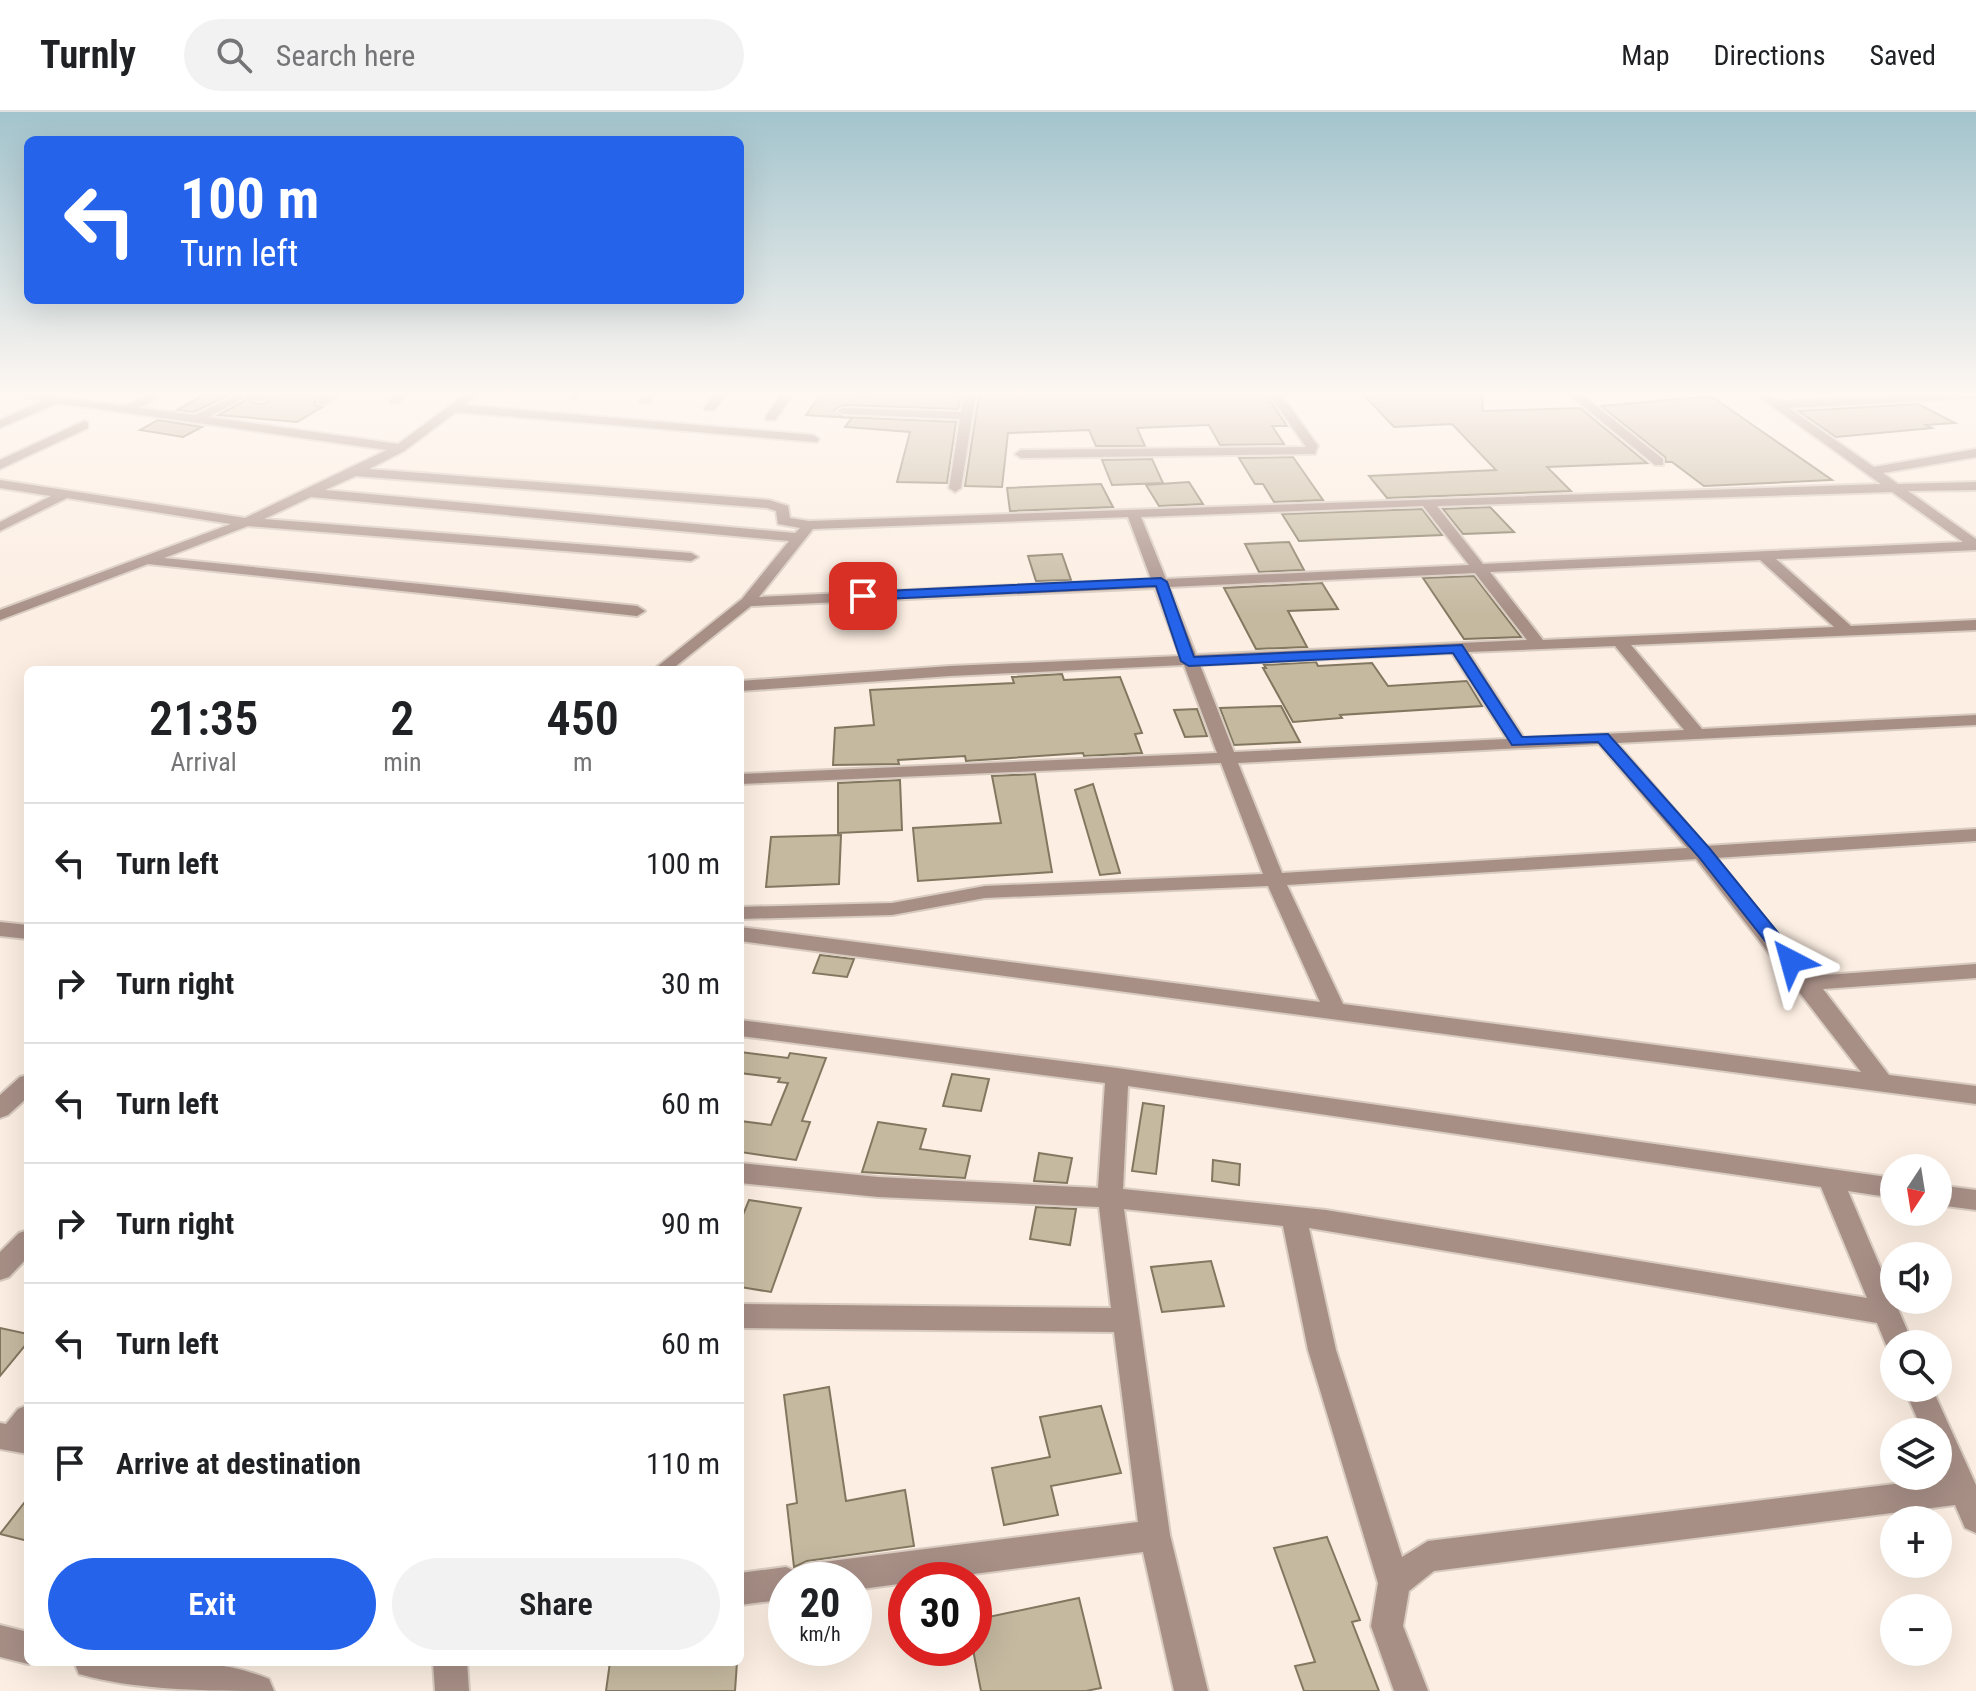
<!DOCTYPE html>
<meta charset="utf-8">
<style>
:root{--surface:#fff;--page:#f2f2f2;--text:#202124;--muted:#757577;--line:#e0e0e0;--accent:#2563eb}
body{margin:0;font-family:"Roboto Condensed",sans-serif;background:var(--page);color:var(--text);height:100vh;display:flex;flex-direction:column;font-size:30px;white-space:nowrap}
*{box-sizing:border-box;margin:0}
p{font-size:26px;color:var(--muted)}
.icon{flex:none;width:44px;height:44px;fill:none;stroke:currentColor;stroke-width:2;stroke-linecap:round;stroke-linejoin:round}
.map{position:relative;flex:1;overflow:hidden}
.drawer{position:absolute;left:24px;top:554px;width:720px;height:1000px;display:flex;flex-direction:column;background:var(--surface);border-radius:12px;box-shadow:0 8px 32px #0002}
.drawer>*{flex:none}
.banner{position:absolute;left:24px;top:24px;width:720px;height:168px;border-radius:12px;box-shadow:0 8px 32px #0002;background:#2563eb;color:#fff;overflow:hidden}
.needle{width:52px;rotate:192deg}
.tools{position:absolute;left:1880px;top:1042px;display:grid;gap:16px}
.tools a{display:grid;place-items:center;width:72px;height:72px;border-radius:50%;background:var(--surface);box-shadow:0 8px 32px #0002;font-size:40px}
.speed{position:absolute;left:768px;top:1450px;display:flex;gap:16px;font-size:40px;font-weight:700;text-align:center}
.speed>*{display:grid;place-content:center;width:104px;height:104px;border-radius:50%;background:var(--surface);box-shadow:0 8px 32px #0002;line-height:1}
.speed small{font-size:20px;font-weight:400}
.speed .limit{border:12px solid #d22;background:#fff;color:#111}
.pin{position:absolute;display:grid;place-items:center;width:68px;height:68px;color:#fff;margin:-34px;border-radius:16px;box-shadow:0 4px 12px #0006}
.me{position:absolute;width:88px;margin:-44px;rotate:321deg;stroke-linejoin:round;filter:drop-shadow(0 0 6px #0008)}
.turn{display:flex;align-items:center;gap:28px;height:168px;padding:0 24px;font-size:36px}
.turn .icon{width:104px;height:104px;stroke-width:2.5}
.turn b{display:block;font-size:56px;line-height:68px}
.eta{display:flex;justify-content:space-evenly;align-items:center;height:136px;text-align:center}
.eta b{font-size:48px;font-weight:600;line-height:56px}
.cta{display:flex;gap:16px;margin-top:auto;padding:16px 24px}
.cta a{flex:1;height:92px;border-radius:48px;background:var(--accent);color:#fff;font-size:32px;font-weight:600;line-height:92px;text-align:center}
.cta a+a{background:var(--page);color:var(--text)}
ul{padding:0;list-style:none}
li{display:flex;align-items:center;gap:24px;height:120px;padding:0 24px;border-top:2px solid var(--line)}
li div{flex:1}
li b{display:block;font-size:30px}
li em{font-style:normal}
header{display:flex;align-items:center;gap:48px;box-sizing:border-box;height:112px;padding:0 40px;background:var(--surface);border-bottom:2px solid var(--line)}
header strong{font-size:38px}
nav{display:flex;gap:44px;margin-inline-start:auto;font-size:28px}
.search{width:560px;height:72px;background:var(--page);display:flex;align-items:center;gap:20px;box-sizing:border-box;padding:0 28px;border-radius:44px;color:var(--muted);font-size:30px}
.map>svg:first-child{display:block}
.building{fill:#c5b9a0;stroke:#82775f;stroke-width:2}
.lines{fill:none;stroke-linecap:round;stroke-linejoin:round}
.street-casing{stroke:#d8cbc0;stroke-width:4}
.street{fill:#a78f86;fill-rule:evenodd}
.route{fill:#2563eb;stroke:#184099;stroke-width:2}
</style>
<header>
<strong>Turnly</strong>
<div class="search"><svg class="icon" aria-label="search" viewBox="0 0 24 24"><circle cx="10" cy="10" r="6"/><path d="M15 15l6 6"/></svg>Search here</div>
<nav><a>Map</a><a>Directions</a><a>Saved</a></nav>
</header>
<div class="map">
<svg width="1976" height="1579" viewBox="0 0 1976 1579">
<rect width="100%" height="100%" fill="#fceee2"/>
<path class="building" d="M207 281H233L194 300 177 298Z
M243 281H256L251 287 256 292 266 291 278 281H323L315 288 316 294 322 295 297 310 218 303 244 289 247 285Z
M872 281 961 283 958 297 843 293 834 298 843 305 956 310 947 371 897 370 910 320 845 315 852 306 806 303 821 282 870 284Z
M984 281H1265L1287 314H1272L1284 332 1220 333 1209 313 1137 316 1145 334H1096L1089 318 1008 321 1002 375 965 374 979 283Z
M1362 281H1482L1483 299 1580 296 1647 351 1547 355 1571 379 1387 386 1369 364 1496 358 1452 312 1394 315Z
M1711 284 1832 368 1704 374 1672 350H1666L1665 345 1601 294Z
M1918 292 1955 311 1926 313 1932 316 1836 325 1798 299Z
M158 308 202 315 183 325 140 318Z
M1293 345 1323 388 1274 390 1263 372H1255L1239 346Z
M1152 347 1163 371 1112 373 1102 348Z
M1189 370 1203 392 1159 394 1146 373Z
M1101 372 1113 395 1010 399 1007 376Z
M1490 395 1514 420 1463 422 1443 397Z
M1422 397 1442 423 1299 429 1282 402Z
M1289 430 1304 458 1259 460 1245 432Z
M1062 442 1071 468 1036 469 1028 444Z
M1474 464 1521 525 1464 527 1423 466Z
M1322 471 1338 497 1288 499 1307 535 1256 537 1224 476Z
M1316 550 1318 554 1372 551 1388 574 1467 569 1482 594 1340 603 1342 606 1293 610 1263 556H1266L1264 553Z
M1062 562 1064 568 1120 565 1142 621 1135 622 1142 641 1084 644 1083 641 966 649 965 644 898 648 899 652 833 653 835 616 874 613 870 578 1014 571 1012 565Z
M1281 594 1300 630 1234 633 1220 596Z
M1197 597 1207 624 1185 625 1174 598Z
M1035 662 1052 760 918 769 913 716 1001 711 992 664Z
M900 668 902 718 838 721V671Z
M1093 672 1120 761 1100 763 1075 678Z
M841 723 839 772 766 775 771 725Z
M820 843 854 847 847 865 813 861Z
M740 940 788 946 790 941 826 946 802 1009 810 1010 796 1048 740 1040V1009L771 1013 788 971 778 970 780 966 740 961Z
M952 962 989 967 981 999 943 994Z
M1143 991 1164 994 1156 1062 1132 1059Z
M878 1010 926 1017 920 1037 970 1044 965 1066 862 1060Z
M1039 1041 1072 1046 1067 1071 1034 1069Z
M1213 1048 1240 1052 1239 1073 1212 1069Z
M749 1088 801 1096 771 1180 740 1175V1110Z
M1036 1095 1076 1097 1070 1133 1030 1127Z
M1211 1149 1224 1194 1162 1200 1151 1155Z
M0 1216 28 1222V1230L0 1264Z
M829 1275 846 1389 905 1378 914 1434 807 1449 794 1455 787 1393 797 1391 784 1283Z
M1101 1294 1121 1361 1051 1374 1058 1403 1004 1413 992 1356 1050 1345 1040 1305Z
M28 1386V1429L0 1422Z
M1327 1425 1360 1508 1352 1510 1379 1579H1304L1295 1554 1315 1550 1274 1436Z
M1079 1486 1101 1576 1086 1579H981L974 1543V1508Z
M610 1550H737L735 1579H606Z"/>
<g class="lines">
<g class="street-casing">
<path id="street" d="M5 281H35L125 294 152 281H167L139 296 195 303 238 282 244 285 242 287 209 305 398 332 467 281H480L465 293 813 323 819 327 817 330 456 300 404 339 369 357 769 388 788 394 790 406 809 409 1881 372 1754 281H1767L1779 289 1976 281V286L1789 296 1874 355 1976 337V345L1883 361 1898 372 1976 370V378L1908 379 1976 427V438L1776 447 1851 514 1976 508V518L1631 533 1702 617 1976 603V613L1617 631 1706 734 1976 717V729L1716 746 1812 864 1976 852V866L1823 877 1889 963 1976 974V992L740 829V815L1320 890 1268 774 985 786 892 803 740 807V795L892 791 985 774 1263 762 1221 651 740 672V662L1217 641 1184 553 950 564 740 579V569L950 554 1180 544 1155 476 751 494 671 558H653L742 487 789 429 311 385 264 407 691 441 698 445 691 449 248 414 164 446 637 494 645 499 637 504 148 452 0 508V498L231 412 67 386 0 419V410L51 384 0 376V368L245 406 387 338 58 291 0 316V308L43 289ZM356 364 767 396 776 399 778 412 800 416 795 421 325 378ZM1892 380 1963 430 1483 452 1437 394ZM1423 394 1469 453 1166 467 1141 405ZM1128 405 1151 467 759 485 813 417ZM1760 448 1834 515 1543 528 1490 460ZM1475 461 1527 528 1196 543 1169 475ZM1615 534 1684 618 1524 626 1468 540ZM1452 541 1507 627 1234 640 1200 553ZM1599 632 1687 736 1282 761 1238 651ZM1696 747 1861 960 1343 892 1287 773Z
M261 281H275L264 289H256L254 287Z
M328 281H342L326 292H318V288Z
M398 281H411L399 291H391L389 289Z
M571 281H583L575 286 571 285Z
M646 281H658L649 291H641L639 289Z
M716 281H728L714 298H706L704 296Z
M782 281H794L775 308H767L765 306Z
M964 281H976L961 376 955 380 949 376 960 307 843 302 837 299 843 296 961 300Z
M1268 281H1280L1318 334 1315 342 1021 346 1015 342 1021 338 1306 335Z
M1567 281H1580L1663 347V353H1655Z
M84 309 88 310V316L0 357V348Z
M0 810 28 813V827L0 824Z
M740 908 1117 956 1894 1066V1086L1848 1079 1913 1232H1894V1242L1889 1240 1877 1211 1309 1116 1336 1238 1402 1445 1428 1429 1943 1366 1938 1355V1320H1923L1904 1276H1932L1976 1373V1421L1965 1416 1955 1393 1434 1459 1409 1479 1403 1514 1428 1579H1394L1371 1514 1378 1471 1308 1238 1283 1114 1124 1097 1170 1423 1208 1579H1174L1143 1440 927 1468H906V1471L854 1478V1468H786V1487L740 1493V1461L786 1455 795 1459 807 1452 1138 1410 1114 1220 740 1216V1192L1111 1196 1099 1095 878 1085 740 1071V1051L878 1065 1098 1076 1105 971 740 924ZM1128 974 1821 1075 1867 1186 1326 1098 1123 1077Z
M28 963V985L8 1003 0 1006V983L20 965Z
M1938 1073 1976 1078V1098L1938 1093Z
M28 1118V1145L9 1165 0 1168V1140L19 1121Z
M28 1293V1342L0 1337V1311L6 1312 18 1297Z
M0 1513 28 1520V1550H34L28 1552 0 1545Z
M74 1550C137 1550 209 1542 269 1567L274 1579C211 1579 139 1579 79 1562Z
M433 1550H467L469 1579H435Z"/>
</g>
<use href="#street" class="street"/>
</g>
<linearGradient id="sky" x2="0" y2="1"><stop stop-color="#a3c4cd"/><stop offset="0.56" stop-color="#fef7f2"/><stop offset="1" stop-color="#fef7f2" stop-opacity="0"/></linearGradient>
<rect width="1976" height="502" fill="url(#sky)"/>
<path class="route" d="M1161 466 1167 470 1194 545 1462 533 1522 625 1608 622 1710 737 1801 849 1791 856 1785 854 1698 744 1598 630 1512 633 1453 541 1189 554 1181 549 1156 474 863 488 856 484 863 480Z"/>
</svg>
<div class="tools">
<a><svg class="needle" viewBox="-14 -14 28 28"><path d="M0-13l5 13h-10z" fill="#e53935"/><path d="M0 13l5-13h-10z" fill="#757577"/></svg></a>
<a><svg class="icon" aria-label="sound" viewBox="0 0 24 24"><path d="M4 9h4l5-4v14l-5-4H4zM17 9q2 3 0 6"/></svg></a>
<a><svg class="icon" aria-label="search" viewBox="0 0 24 24"><circle cx="10" cy="10" r="6"/><path d="M15 15l6 6"/></svg></a>
<a><svg class="icon" aria-label="layers" viewBox="0 0 24 24"><path d="M12 4l9 5-9 5-9-5zM3 14l9 5 9-5"/></svg></a>
<a>+</a>
<a>−</a>
</div>
<div class="speed"><div>20<small>km/h</small></div><div class="limit">30</div></div>
<div class="pin" style="left:863px;top:484px;background:#d93025"><svg class="icon" aria-label="arrive" viewBox="0 0 24 24"><path d="M6 21V4h12l-3 4 3 4H6"/></svg></div>
<svg class="me" style="left:1791px;top:849px" viewBox="-20 -20 40 40"><path d="M0-17L14 15 0 8-14 15z" fill="#2563eb" stroke="#fff" stroke-width="4"/></svg>
<div class="banner">
<div class="turn"><svg class="icon" aria-label="left" viewBox="0 0 24 24"><path d="M17 20v-9H6M10 6l-5 5 5 5"/></svg><div><b>100 m</b>Turn left</div></div>
</div>
<section class="drawer">
<div class="eta">
<div><b>21:35</b><p>Arrival</p></div>
<div><b>2</b><p>min</p></div>
<div><b>450</b><p>m</p></div>
</div>
<ul>
<li><svg class="icon" aria-label="left" viewBox="0 0 24 24"><path d="M17 20v-9H6M10 6l-5 5 5 5"/></svg><div><b>Turn left</b></div><em>100 m</em></li>
<li><svg class="icon" aria-label="right" viewBox="0 0 24 24"><path d="M7 20v-9h11M14 6l5 5-5 5"/></svg><div><b>Turn right</b></div><em>30 m</em></li>
<li><svg class="icon" aria-label="left" viewBox="0 0 24 24"><path d="M17 20v-9H6M10 6l-5 5 5 5"/></svg><div><b>Turn left</b></div><em>60 m</em></li>
<li><svg class="icon" aria-label="right" viewBox="0 0 24 24"><path d="M7 20v-9h11M14 6l5 5-5 5"/></svg><div><b>Turn right</b></div><em>90 m</em></li>
<li><svg class="icon" aria-label="left" viewBox="0 0 24 24"><path d="M17 20v-9H6M10 6l-5 5 5 5"/></svg><div><b>Turn left</b></div><em>60 m</em></li>
<li><svg class="icon" aria-label="arrive" viewBox="0 0 24 24"><path d="M6 21V4h12l-3 4 3 4H6"/></svg><div><b>Arrive at destination</b></div><em>110 m</em></li>
</ul>
<div class="cta"><a>Exit</a><a>Share</a></div>
</section>
</div>
